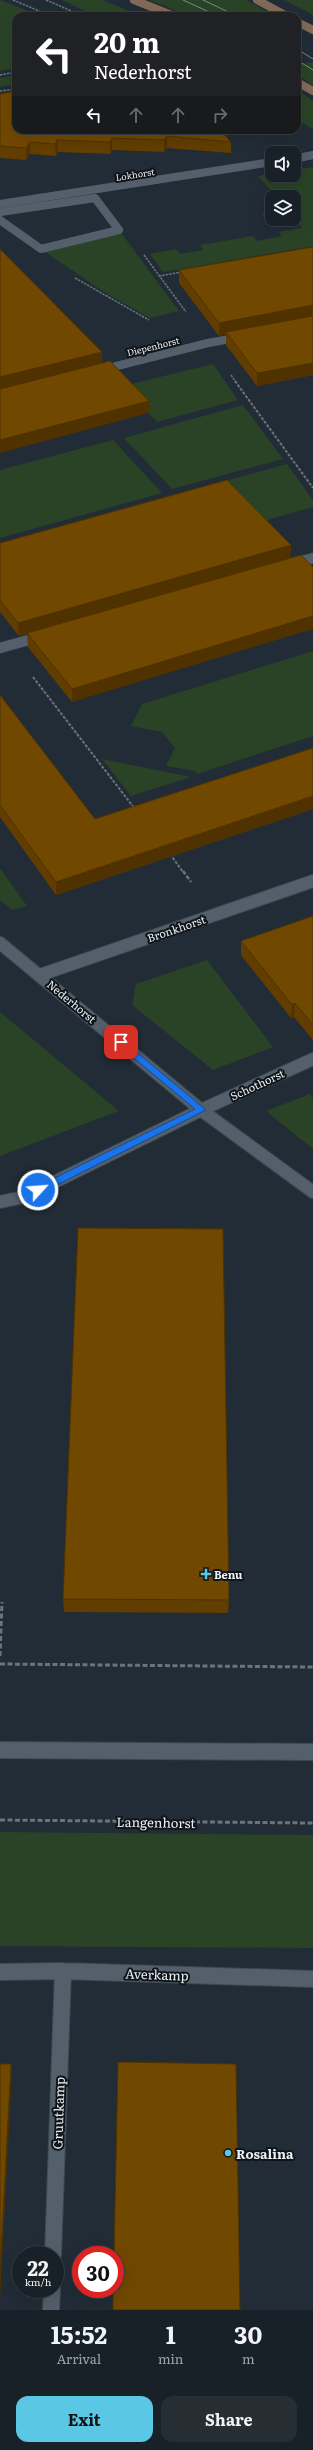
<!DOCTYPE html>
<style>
:root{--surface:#192128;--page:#262e34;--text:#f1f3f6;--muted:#9fa3a8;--line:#373e45;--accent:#5ac8e5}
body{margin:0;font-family:Literata,serif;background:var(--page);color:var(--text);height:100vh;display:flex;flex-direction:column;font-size:15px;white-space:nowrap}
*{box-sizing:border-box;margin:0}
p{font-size:13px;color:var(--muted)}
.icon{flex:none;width:22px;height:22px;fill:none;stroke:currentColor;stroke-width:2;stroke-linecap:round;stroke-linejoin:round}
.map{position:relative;height:2310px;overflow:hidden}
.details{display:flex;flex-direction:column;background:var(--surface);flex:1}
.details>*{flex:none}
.top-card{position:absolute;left:12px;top:12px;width:289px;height:122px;border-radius:12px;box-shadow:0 4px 16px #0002,0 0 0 1px var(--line);background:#202124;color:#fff;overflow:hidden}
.tools{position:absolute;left:265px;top:146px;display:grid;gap:8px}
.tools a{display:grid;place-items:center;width:36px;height:36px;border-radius:8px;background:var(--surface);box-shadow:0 4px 16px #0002,0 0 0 1px var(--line);font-size:20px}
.speed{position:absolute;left:12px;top:2246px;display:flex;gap:8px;font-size:20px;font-weight:700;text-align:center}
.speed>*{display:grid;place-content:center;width:52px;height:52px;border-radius:50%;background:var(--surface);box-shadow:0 4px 16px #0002,0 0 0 1px var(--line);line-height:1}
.speed small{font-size:10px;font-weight:400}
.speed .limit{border:6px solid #d22;background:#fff;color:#111}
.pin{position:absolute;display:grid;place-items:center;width:34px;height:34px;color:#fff;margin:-17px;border-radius:8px;box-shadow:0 2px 6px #0006}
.me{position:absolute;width:44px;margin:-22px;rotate:64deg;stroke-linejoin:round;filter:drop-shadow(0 0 3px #0008)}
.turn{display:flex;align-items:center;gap:14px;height:84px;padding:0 16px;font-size:18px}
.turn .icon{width:52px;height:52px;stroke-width:2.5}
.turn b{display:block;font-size:28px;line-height:34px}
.lanes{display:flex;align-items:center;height:38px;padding:0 16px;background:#0003;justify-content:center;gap:20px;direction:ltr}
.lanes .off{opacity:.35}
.eta{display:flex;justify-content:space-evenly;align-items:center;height:68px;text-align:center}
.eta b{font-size:24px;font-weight:700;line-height:28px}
.primary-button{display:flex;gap:8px;margin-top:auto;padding:8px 16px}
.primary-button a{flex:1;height:46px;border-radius:12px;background:var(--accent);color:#111;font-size:16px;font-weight:700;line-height:46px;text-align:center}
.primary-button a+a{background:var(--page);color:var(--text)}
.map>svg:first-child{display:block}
.green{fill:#2a4326}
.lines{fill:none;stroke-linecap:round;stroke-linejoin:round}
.service-casing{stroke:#3f4951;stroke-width:14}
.pedestrian-casing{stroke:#3f4951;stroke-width:8}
.minor-far3-casing{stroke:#3f4951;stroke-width:8}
.minor-far2-casing{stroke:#3f4951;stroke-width:11}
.minor-far1-casing{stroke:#3f4951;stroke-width:14}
.minor-casing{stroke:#3f4951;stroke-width:18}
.tertiary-casing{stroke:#3f4951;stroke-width:18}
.secondary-casing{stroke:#3f4951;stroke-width:8}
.path-far3{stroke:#6a747c;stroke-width:1.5;stroke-dasharray:2.5 1;stroke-linecap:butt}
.path-far2{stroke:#6a747c;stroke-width:2;stroke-dasharray:3 1.5;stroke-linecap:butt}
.path-far1{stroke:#6a747c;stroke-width:2.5;stroke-dasharray:4 2;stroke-linecap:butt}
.path{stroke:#6a747c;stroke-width:3;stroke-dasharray:5 2.5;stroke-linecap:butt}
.service{stroke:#535f6a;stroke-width:12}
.pedestrian{stroke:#535f6a;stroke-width:8}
.minor-far3{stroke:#535f6a;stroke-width:8}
.minor-far2{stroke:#535f6a;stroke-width:10}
.minor-far1{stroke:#535f6a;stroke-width:12}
.minor{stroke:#535f6a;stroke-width:16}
.tertiary{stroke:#535f6a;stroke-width:16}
.secondary{stroke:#836a58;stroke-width:8}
.tram{stroke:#7e878f;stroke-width:1}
.wall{fill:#613e00}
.shaded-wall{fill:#4f3200}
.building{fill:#714800;stroke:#4f3200}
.route{fill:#1a73e8;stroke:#114b97}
.poi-dot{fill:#5ac8e5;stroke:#0f1418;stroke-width:1.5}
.labels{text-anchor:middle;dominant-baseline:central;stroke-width:4;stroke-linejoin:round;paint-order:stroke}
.far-street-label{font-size:9px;fill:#e8eff5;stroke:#0f1418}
.street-label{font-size:11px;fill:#e8eff5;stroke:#0f1418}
.poi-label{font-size:11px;font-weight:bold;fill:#e8eff5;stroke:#0f1418;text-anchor:start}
.near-street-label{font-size:13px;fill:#e8eff5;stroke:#0f1418}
.near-poi-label{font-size:13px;font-weight:bold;fill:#e8eff5;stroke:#0f1418;text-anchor:start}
</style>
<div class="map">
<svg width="313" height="2310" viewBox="0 0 313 2310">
<rect width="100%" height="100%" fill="#212c36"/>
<path class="green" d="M0 0 41 16H16V68L0 71Z
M62 0H103L141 16H96Z
M149 0H246L276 16H190Z
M285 0H313V15Z
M313 62V86L297 74V64Z
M16 75V84L0 87V78Z
M297 89 313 101V129L297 120Z
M313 167V246L163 272 150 254 176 249 180 254 203 250 200 245 253 236 257 241 282 236 278 232 302 228 299 223 274 227 262 214 272 212V219H294V197H277L258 176 272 174 294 175V170Z
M119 230 179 311 150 318 104 292 41 249Z
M213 364 238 400 157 422 123 386Z
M243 405 283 459 172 489 124 438Z
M113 440 162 493 0 538V470Z
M287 464 313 500V507L256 523 217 483Z
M313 651V736L197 774 195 771 166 766 175 748 162 732 131 726 142 704Z
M102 759 191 777 131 796Z
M0 868 27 906 12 910 0 900Z
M207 960 273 1047 213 1070 132 1005 136 984Z
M0 1012 119 1111 0 1156Z
M310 1094 313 1098V1149L266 1111Z
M0 1832 313 1835V1948L0 1946Z"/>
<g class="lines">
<g class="service-casing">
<path id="service" d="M201 1110 313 1059"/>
</g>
<g class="pedestrian-casing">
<path id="pedestrian" d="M0 212 95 198 119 230 41 249 0 220"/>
</g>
<g class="minor-far3-casing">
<path id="minor-far3" d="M294 159 313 155
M0 204 272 162
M101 370 208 343 241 337"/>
</g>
<g class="minor-far2-casing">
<path id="minor-far2" d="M291 564 313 558
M0 648 43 636"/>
</g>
<g class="minor-far1-casing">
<path id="minor-far1" d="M0 943 201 1110 313 1192
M40 975 313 881
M0 1202 24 1197 201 1110"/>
</g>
<g class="minor-casing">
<path id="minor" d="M0 1972 63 1971 313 1979
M53 2255 63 1971
M51 2310 52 2289"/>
</g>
<g class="tertiary-casing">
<path id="tertiary" d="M0 1750 313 1752"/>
</g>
<g class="secondary-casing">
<path id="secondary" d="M134 0 174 16
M257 0 287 16
M297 22 313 30
M297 82 313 91"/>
</g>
<path class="path-far3" d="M13 0 51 16
M46 0 83 16
M0 75 16 72
M0 91 16 89
M144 255 186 312
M159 276 182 272
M75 278 149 320
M231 375 236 382"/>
<path class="path-far2" d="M235 381 313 488
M33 677 135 809
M170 854 183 872"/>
<path class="path-far1" d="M183 871 191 882"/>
<path class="path" d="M0 1656 2 1602
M0 1664 313 1667
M0 1820 313 1823"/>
<use href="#service" class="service"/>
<use href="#pedestrian" class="pedestrian"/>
<use href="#minor-far3" class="minor-far3"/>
<use href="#minor-far2" class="minor-far2"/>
<use href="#minor-far1" class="minor-far1"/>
<use href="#minor" class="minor"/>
<use href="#tertiary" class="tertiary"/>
<use href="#secondary" class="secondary"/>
<path class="tram" d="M183 0 218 16
M203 0 237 16
M297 49 313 59
M297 60 313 70"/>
</g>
<path class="wall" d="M0 94 16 130H220L231 142V153L167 148 164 152 112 150 110 154 58 152 56 156 30 154 26 160 0 158Z
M313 247V375L257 386 226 345V334L219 336 179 283V270Z
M0 543 291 545 290 558 72 702 28 647 27 634 19 636 0 612Z
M0 695 95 819 313 748V809L56 895 0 817Z
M313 916V1040L294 1017 291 1018 241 955V941Z
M63 1599 229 1600 228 1613 64 1612Z"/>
<path class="shaded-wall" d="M167 136V148L164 152V140Z
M112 138V150L110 154V142Z
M57 140 58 152 56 156 55 144Z
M30 142V154L26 160V148Z
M313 305 312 318 226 332V334L219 336V323Z
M102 352V365L0 390V377Z
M313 363V375L257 386V373Z
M149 401V413L0 453V440Z
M291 545 290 558 19 636 18 623Z
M313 616V629L72 702V689Z
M313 796V809L56 895V882Z
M295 1003 294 1017 291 1018 292 1005Z
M11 2064 12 2071 0 2299V2273Z"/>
<path class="building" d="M16 91V130H220L231 142 167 136 164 140 112 138 110 142 57 140 55 144 30 142 26 148 0 146V94Z
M313 247V305L219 323 179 270Z
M0 249 102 352 0 377Z
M313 316V363L257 373 226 332Z
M110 361 149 401 0 440V389Z
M227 480 291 545 18 623 0 600V543Z
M301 555 313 567V616L72 689 27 633Z
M0 695 95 819 313 748V796L56 882 0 805Z
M313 916V1025L295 1003 292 1005 241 941Z
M78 1228 223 1229 229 1600 63 1599Z
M118 2062 236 2064 240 2310H113V2289H115V2255H114Z
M0 2064H11L0 2273Z"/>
<path class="route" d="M121 1039 206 1110 41 1193H34V1188L195 1109 118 1045V1040Z"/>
<g class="poi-dot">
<path d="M204 1568h4v4h4v4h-4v4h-4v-4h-4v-4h4z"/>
<circle cx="228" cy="2153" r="4"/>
</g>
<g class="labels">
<g class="far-street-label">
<text transform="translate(135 174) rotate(-9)">Lokhorst</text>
<text transform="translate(153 346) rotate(-14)">Diepenhorst</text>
</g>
<g class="street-label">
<text transform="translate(176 928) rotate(-19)">Bronkhorst</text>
<text transform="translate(72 1001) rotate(40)">Nederhorst</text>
<text transform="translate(257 1084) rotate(-25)">Schothorst</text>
</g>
<g class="poi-label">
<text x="214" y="1574">Benu</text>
</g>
<g class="near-street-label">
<text transform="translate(156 1822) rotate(1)">Langenhorst</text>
<text transform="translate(157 1974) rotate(2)">Averkamp</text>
<text transform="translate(58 2113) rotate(-88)">Gruutkamp</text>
</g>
<g class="near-poi-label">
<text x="236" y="2153">Rosalina</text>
</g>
</g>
</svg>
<div class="tools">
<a><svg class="icon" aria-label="sound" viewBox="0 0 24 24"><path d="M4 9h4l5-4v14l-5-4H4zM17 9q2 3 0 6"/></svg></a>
<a><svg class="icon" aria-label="layers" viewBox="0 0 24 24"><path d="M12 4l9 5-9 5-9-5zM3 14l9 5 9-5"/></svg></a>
</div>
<div class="speed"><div>22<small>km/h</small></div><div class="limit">30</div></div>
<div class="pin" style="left:121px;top:1042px;background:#d93025"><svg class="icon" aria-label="arrive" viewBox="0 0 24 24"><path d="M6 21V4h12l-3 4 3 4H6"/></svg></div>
<svg class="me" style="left:38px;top:1190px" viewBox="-20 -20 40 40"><circle r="17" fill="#1a73e8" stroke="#fff" stroke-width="3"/><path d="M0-11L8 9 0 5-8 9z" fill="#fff"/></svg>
<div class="top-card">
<div class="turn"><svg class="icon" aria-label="left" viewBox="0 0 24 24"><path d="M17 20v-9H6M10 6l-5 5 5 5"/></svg><div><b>20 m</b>Nederhorst</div></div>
<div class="lanes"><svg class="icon" aria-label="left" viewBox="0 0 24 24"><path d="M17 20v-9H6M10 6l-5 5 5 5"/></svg><svg class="icon off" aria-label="ahead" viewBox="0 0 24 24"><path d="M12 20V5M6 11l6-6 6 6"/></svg><svg class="icon off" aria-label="ahead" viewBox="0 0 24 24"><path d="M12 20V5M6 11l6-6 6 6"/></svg><svg class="icon off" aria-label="right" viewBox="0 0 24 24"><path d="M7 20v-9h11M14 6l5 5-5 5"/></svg></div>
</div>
</div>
<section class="details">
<div class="eta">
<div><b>15:52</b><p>Arrival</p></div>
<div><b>1</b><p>min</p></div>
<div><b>30</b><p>m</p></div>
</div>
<div class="primary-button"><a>Exit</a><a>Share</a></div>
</section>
